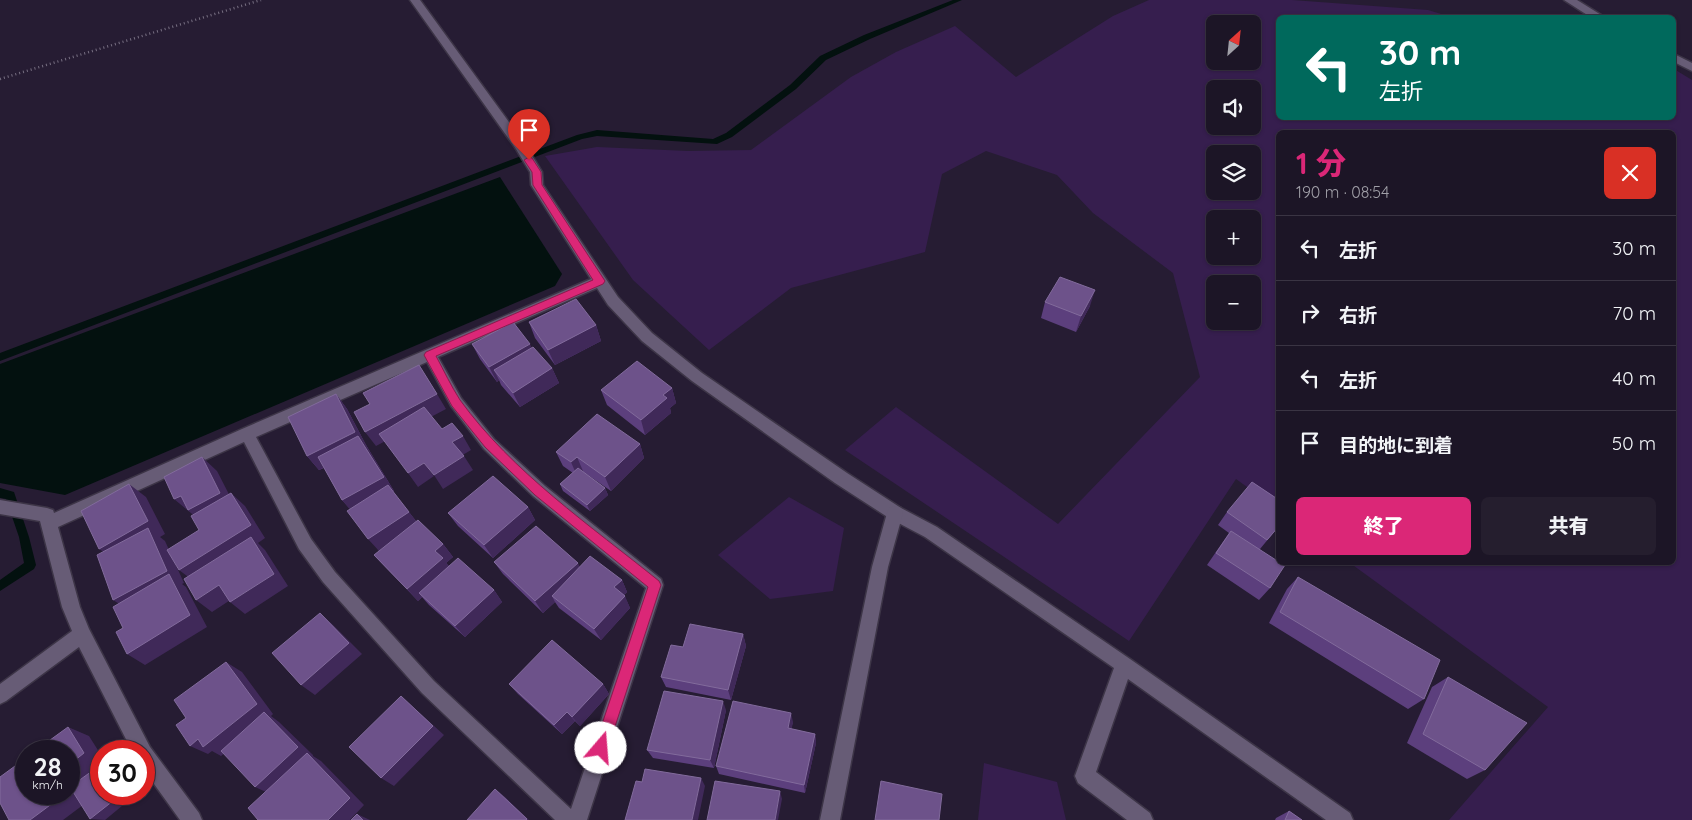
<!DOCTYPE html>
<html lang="ja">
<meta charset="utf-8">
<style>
:root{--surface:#1c1526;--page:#251e2e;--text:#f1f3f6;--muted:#a09fa7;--line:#3a3443;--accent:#db2777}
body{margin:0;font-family:Quicksand,"Noto Sans JP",sans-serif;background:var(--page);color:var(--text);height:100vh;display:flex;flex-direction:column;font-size:19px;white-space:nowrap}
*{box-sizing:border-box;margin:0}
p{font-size:16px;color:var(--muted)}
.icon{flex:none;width:28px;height:28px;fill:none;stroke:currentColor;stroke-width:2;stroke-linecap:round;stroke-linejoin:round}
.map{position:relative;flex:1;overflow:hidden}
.details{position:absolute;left:1276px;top:130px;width:400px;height:435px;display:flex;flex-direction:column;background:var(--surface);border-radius:8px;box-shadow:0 1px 4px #0004,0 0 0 1px var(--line)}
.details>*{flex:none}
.guide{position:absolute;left:1276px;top:15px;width:400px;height:105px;border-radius:8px;box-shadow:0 1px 4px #0004,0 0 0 1px var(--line);background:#00695c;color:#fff;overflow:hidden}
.needle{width:32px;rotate:27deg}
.buttons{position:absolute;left:1206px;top:15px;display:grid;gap:10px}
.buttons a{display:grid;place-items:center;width:55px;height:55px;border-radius:8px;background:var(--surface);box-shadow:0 1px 4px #0004,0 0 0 1px var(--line);font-size:25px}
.speed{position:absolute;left:15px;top:740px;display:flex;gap:10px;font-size:25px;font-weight:700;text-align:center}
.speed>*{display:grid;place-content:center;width:65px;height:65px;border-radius:50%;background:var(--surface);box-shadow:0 1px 4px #0004,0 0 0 1px var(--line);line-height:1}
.speed small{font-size:12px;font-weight:400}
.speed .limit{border:8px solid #d22;background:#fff;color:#111}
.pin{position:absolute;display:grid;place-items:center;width:42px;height:42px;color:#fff;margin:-51px -21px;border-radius:50% 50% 50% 0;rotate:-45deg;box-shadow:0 0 5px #0007}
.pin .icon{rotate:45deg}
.me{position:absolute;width:55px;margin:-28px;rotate:18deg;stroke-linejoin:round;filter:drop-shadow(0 0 4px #0008)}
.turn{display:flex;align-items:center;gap:18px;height:105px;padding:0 20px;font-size:22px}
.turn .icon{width:65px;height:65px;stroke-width:2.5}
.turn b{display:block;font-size:35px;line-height:42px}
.round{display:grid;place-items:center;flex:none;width:52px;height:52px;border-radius:8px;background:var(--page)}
.head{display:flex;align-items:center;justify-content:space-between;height:85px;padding:0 20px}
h1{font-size:30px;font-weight:800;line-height:38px;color:var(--accent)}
.cta{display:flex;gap:10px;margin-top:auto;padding:10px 20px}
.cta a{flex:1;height:58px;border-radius:8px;background:var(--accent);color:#fff;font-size:20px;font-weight:800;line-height:58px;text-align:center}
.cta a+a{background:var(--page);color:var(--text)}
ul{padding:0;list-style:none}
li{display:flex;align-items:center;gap:15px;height:65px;padding:0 20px;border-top:1px solid var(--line)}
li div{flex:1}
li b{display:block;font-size:19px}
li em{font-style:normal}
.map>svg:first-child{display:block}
.green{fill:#361e4e;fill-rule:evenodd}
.water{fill:#03110f}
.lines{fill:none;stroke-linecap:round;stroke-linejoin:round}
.stream{fill:#03110f;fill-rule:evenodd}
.street-casing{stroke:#3d3547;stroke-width:3}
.secondary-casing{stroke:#3d3547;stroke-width:3}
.path{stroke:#776f82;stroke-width:2.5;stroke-dasharray:1 3;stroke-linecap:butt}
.street{fill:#675c76;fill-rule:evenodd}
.secondary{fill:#675c76;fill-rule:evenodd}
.wall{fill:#5c3f7d}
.shaded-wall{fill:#402959}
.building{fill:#6d528a;stroke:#826b9c}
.route{fill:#db2777;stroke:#8e194d}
</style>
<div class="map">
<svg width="1692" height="820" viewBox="0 0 1692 820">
<rect width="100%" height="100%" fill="#261c33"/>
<path class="green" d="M1149 0H1292L1428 10 1451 17 1279 18V118H1674V69L1692 80V820H1449L1548 707 1350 563 1674 562V132H1279V510L1236 479 1129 641 845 450 896 407 1058 524 1200 377 1173 273 1093 213 1057 175 986 151 942 174 925 252 791 288 709 350 633 280 545 156 597 147 688 151 751 150 851 77 896 52 955 26 1016 77 1113 16ZM1215 24H1252V61H1215ZM1215 89H1252V126H1215ZM1215 154H1252V191H1215ZM1215 219H1252V256H1215ZM1215 284H1252V321H1215Z
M789 497 844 528 833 591 770 599 718 555Z
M984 763 1057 782 1066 820H978Z"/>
<path class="water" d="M500 177 562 274 555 286 65 495 0 483V364Z"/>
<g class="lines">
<path class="stream" d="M953 0H962L870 39 826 60 796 89 732 137 717 144 597 136 582 139 0 361V353L577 135 597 130 713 139 726 133 790 85 820 56 864 35Z
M0 488 14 492 29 537 36 565 34 569 0 591V580L24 563 19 537 6 499 0 498Z"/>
<g class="street-casing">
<path id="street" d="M410 0H420L525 144 542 172 543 185 618 297 652 333 702 373 847 473 901 508 937 527 1130 659 1350 813 1353 820H1326L1128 679 1096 772 1150 813 1153 820H1127L1078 783 1075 776 1114 668 925 537 889 518 835 483 692 381 642 341 608 305 597 288 438 357 461 398 494 439 545 486 661 579 663 585 587 820H555L422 693 323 582 299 549 244 442 58 527 80 607 89 629 150 747 199 813 202 820H180L144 770V751H132L79 647 6 701 0 704V684L72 631 62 607 40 521 0 514V500L47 508 53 510 54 513 242 429 591 279 531 185 530 172 516 149ZM427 362 451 406 484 449 533 496 646 588 571 809 434 681 335 572 311 539 256 437Z"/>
</g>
<g class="secondary-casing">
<path id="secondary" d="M1564 0H1577L1606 18H1592Z
M1674 54 1692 63V71L1674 62Z
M895 506 901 508 903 513 888 567 840 820H820L872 567 887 513 889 508Z"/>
</g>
<path class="path" d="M0 79 261 0"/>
<use href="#street" class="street"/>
<use href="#secondary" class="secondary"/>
</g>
<path class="wall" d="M1045 302 1090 306 1076 332 1041 318Z
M529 322 596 325 601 341 555 365 535 338Z
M472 344 531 348 552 368 559 383 520 407 501 385 499 380 497 382 480 359Z
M672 388 676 403 670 408 671 413 645 435 607 405 601 390Z
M336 394 347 409 366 445 369 450 394 491 393 492 416 521 443 544 453 557 446 563 449 566 494 590 502 602 465 637 429 605 422 597 418 601 374 555 379 551 350 509 342 500 324 468 319 470 307 456Z
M640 444 644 458 611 491 582 471 605 488 608 495 590 511 563 491 560 484 573 473 563 466 556 452Z
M528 507 535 520 493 558 458 526 448 513Z
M1227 512 1279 526 1260 549 1270 588 1259 600 1207 565 1229 533 1218 525Z
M494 562 580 567 622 580 627 592 624 595 630 608 601 640 559 608 555 602 543 613 503 574Z
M1298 577 1424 699 1408 709 1269 623 1287 589Z
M743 634 746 646 731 700 666 687 661 677 683 647Z
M1448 677 1485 770 1467 779 1407 743 1432 687Z
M509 684H603L609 694 580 726 575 721 562 734 518 694Z
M726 710 714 768 653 758 647 750Z
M793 722 791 729 815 734 816 743 805 793 719 774 716 766Z
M1289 811 1302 820H1275L1276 818Z"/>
<path class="shaded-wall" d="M1095 290 1090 306 1076 332 1081 316Z
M596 325 601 341 555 365 548 350Z
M530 344 537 360 494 370 499 380 497 382 489 367Z
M552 368 559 383 520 407 513 393Z
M672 388 676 403 670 408 671 413 645 435 641 420 663 395Z
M336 394 347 409 366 445 369 450 394 491 354 514 342 500 365 447 319 470 307 456Z
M437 394 446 409 376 446 365 432Z
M463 436 471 450 461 456 452 442Z
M640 444 644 458 611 491 605 477Z
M464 456 473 470 443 489 434 475Z
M202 457 217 471 235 506 203 523 174 499Z
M577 457 583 471 577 476 571 462Z
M424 463 434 476 418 487 408 473Z
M129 484 146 497 165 534 160 537 165 541 184 583 182 584 186 587 207 627 145 665 127 654 132 612 113 600 118 561 99 549Z
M605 488 608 495 590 511 587 505Z
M231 493 245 506 265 538 258 543 265 550 288 586 245 614 230 602 274 574 195 582 179 570Z
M528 507 535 520 493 558 484 545Z
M409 512 419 525 380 552 368 539Z
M443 544 453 557 446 563 453 571 419 593 422 597 418 601 407 589 435 551Z
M578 563 584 575 552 596 555 602 543 613 535 601Z
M622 580 627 592 620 599 614 587Z
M219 585 235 597 212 612 196 600Z
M494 590 502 602 465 637 455 626Z
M625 596 630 608 601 640 594 629Z
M320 613 333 625 362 654 315 695 301 685Z
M743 634 746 646 731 700 728 690Z
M226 662 242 672 273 714 271 716 279 722 313 755V756L321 761 364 805 350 820H328L255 787 269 717 221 756 212 751 208 754 190 746Z
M603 684 609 694 580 726 572 717Z
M401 696 444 735 394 786 381 778Z
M723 701 726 710 714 768 710 760Z
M567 712 575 721 562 734 554 725Z
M791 713 793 722 790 738 788 728Z
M68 727 89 736 101 755V765L100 766 101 767V770L83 805 63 820H30L59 794H69Z
M815 734 816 743 805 793 804 785Z
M701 778 705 786 698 820H692Z
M495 789 505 797 529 820H526Z
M780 791 782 799 778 820H775Z
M116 794H124L128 801 105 820 90 819Z
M357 814 370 820H363Z"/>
<path class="building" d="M1060 277 1095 290 1081 316 1045 302Z
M576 299 596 325 548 350 529 322Z
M513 322 530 344 489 367 472 344Z
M533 347 552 368 513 393 494 370Z
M637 361 672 388 663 395 667 398 641 420 601 390Z
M419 365 437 394 365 432 354 412 370 404 363 393Z
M336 394 355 432 307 456 288 417Z
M424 407 442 429 452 423 463 436 452 442 464 456 434 475 424 463 408 473 379 434Z
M597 414 640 444 605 477 577 457 571 462 556 452Z
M358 436 384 477 342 500 318 457Z
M202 457 220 493 188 510 181 496 174 499 164 477Z
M578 468 605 488 587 505 560 484Z
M493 476 528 507 484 545 448 513Z
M1252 482 1279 500V526L1267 540 1227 512Z
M129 484 148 521 99 549 81 511Z
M388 485 409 512 368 539 347 511Z
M231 493 251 525 179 570 167 550 199 530 191 516Z
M418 520 443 544 435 551 443 558 407 589 374 555Z
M536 526 578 563 535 601 494 562Z
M148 528 167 571 113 600 97 555Z
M1231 531 1279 562H1280L1285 565 1270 588 1216 553Z
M251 537 274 574 230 602 219 585 196 600 184 579Z
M590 556 622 580 614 587 625 596 594 629 552 596Z
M458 558 494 590 455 626 419 593Z
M169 574 190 615 127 654 116 632 123 628 113 607Z
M1298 577 1440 660 1424 699 1280 612Z
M320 613 349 643 301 685 272 653Z
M690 624 743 634 728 690 661 677 671 645 683 647Z
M552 640 603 684 572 717 567 712 554 725 509 684Z
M226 662 257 704 203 747 198 739 190 746 176 725 186 718 174 700Z
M1448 677 1527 723 1485 770 1423 734Z
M664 691 723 701 710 760 647 750Z
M401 696 433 726 381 778 349 747Z
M733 701 791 713 788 728 815 734 804 785 716 766Z
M264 712 298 747 255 787 221 751Z
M68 727 84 753 69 765V751H35Z
M307 753 350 798 328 820H258L248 808Z
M26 758V794H59L61 797 30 820H9L0 803V777Z
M99 766 101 770V794H116L118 797 90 819 70 787Z
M645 769 701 778 692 820H625L636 781 642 782Z
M715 781 780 791 775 820H707Z
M881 781 942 794 939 820H875Z
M495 789 527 819 526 820H467Z
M1289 811 1302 820H1285Z
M357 814 363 820H351Z"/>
<path class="route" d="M529 157 532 158 541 172 542 185 605 281 603 284 436 356C444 371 451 386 460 400 512 472 591 526 659 581L661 585 608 748 606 753 601 755 596 753 594 748 648 587 535 495 485 447 452 406 424 355 426 352 593 280 533 185 532 172 524 160Z"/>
</svg>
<div class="buttons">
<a><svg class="needle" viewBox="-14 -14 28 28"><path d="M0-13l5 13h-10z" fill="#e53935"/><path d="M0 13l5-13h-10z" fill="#a09fa7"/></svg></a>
<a><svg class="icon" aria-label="sound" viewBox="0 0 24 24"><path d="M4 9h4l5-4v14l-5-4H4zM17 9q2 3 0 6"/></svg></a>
<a><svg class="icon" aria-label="layers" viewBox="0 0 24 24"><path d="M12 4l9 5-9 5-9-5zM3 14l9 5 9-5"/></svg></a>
<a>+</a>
<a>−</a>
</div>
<div class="speed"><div>28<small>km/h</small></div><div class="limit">30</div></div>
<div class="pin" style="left:529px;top:160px;background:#d93025"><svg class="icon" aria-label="arrive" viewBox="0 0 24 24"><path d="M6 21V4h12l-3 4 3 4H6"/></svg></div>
<svg class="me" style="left:601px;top:748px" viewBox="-20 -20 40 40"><circle r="19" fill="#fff"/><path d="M0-13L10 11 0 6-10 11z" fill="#db2777"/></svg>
<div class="guide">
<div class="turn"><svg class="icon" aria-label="left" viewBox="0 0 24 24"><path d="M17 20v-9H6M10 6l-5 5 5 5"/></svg><div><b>30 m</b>左折</div></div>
</div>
<section class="details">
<div class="head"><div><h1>1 分</h1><p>190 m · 08:54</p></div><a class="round" style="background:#d93025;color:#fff"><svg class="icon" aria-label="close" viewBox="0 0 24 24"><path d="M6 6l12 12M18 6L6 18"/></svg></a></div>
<ul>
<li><svg class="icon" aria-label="left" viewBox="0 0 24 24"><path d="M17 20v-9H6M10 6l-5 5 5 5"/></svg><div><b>左折</b></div><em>30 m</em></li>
<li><svg class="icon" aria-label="right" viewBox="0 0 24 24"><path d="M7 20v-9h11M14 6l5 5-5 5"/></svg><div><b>右折</b></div><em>70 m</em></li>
<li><svg class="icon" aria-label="left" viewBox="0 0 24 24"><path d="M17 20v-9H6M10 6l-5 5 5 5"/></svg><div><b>左折</b></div><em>40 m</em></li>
<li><svg class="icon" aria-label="arrive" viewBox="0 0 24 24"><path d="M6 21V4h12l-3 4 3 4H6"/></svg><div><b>目的地に到着</b></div><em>50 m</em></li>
</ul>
<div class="cta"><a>終了</a><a>共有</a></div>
</section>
</div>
